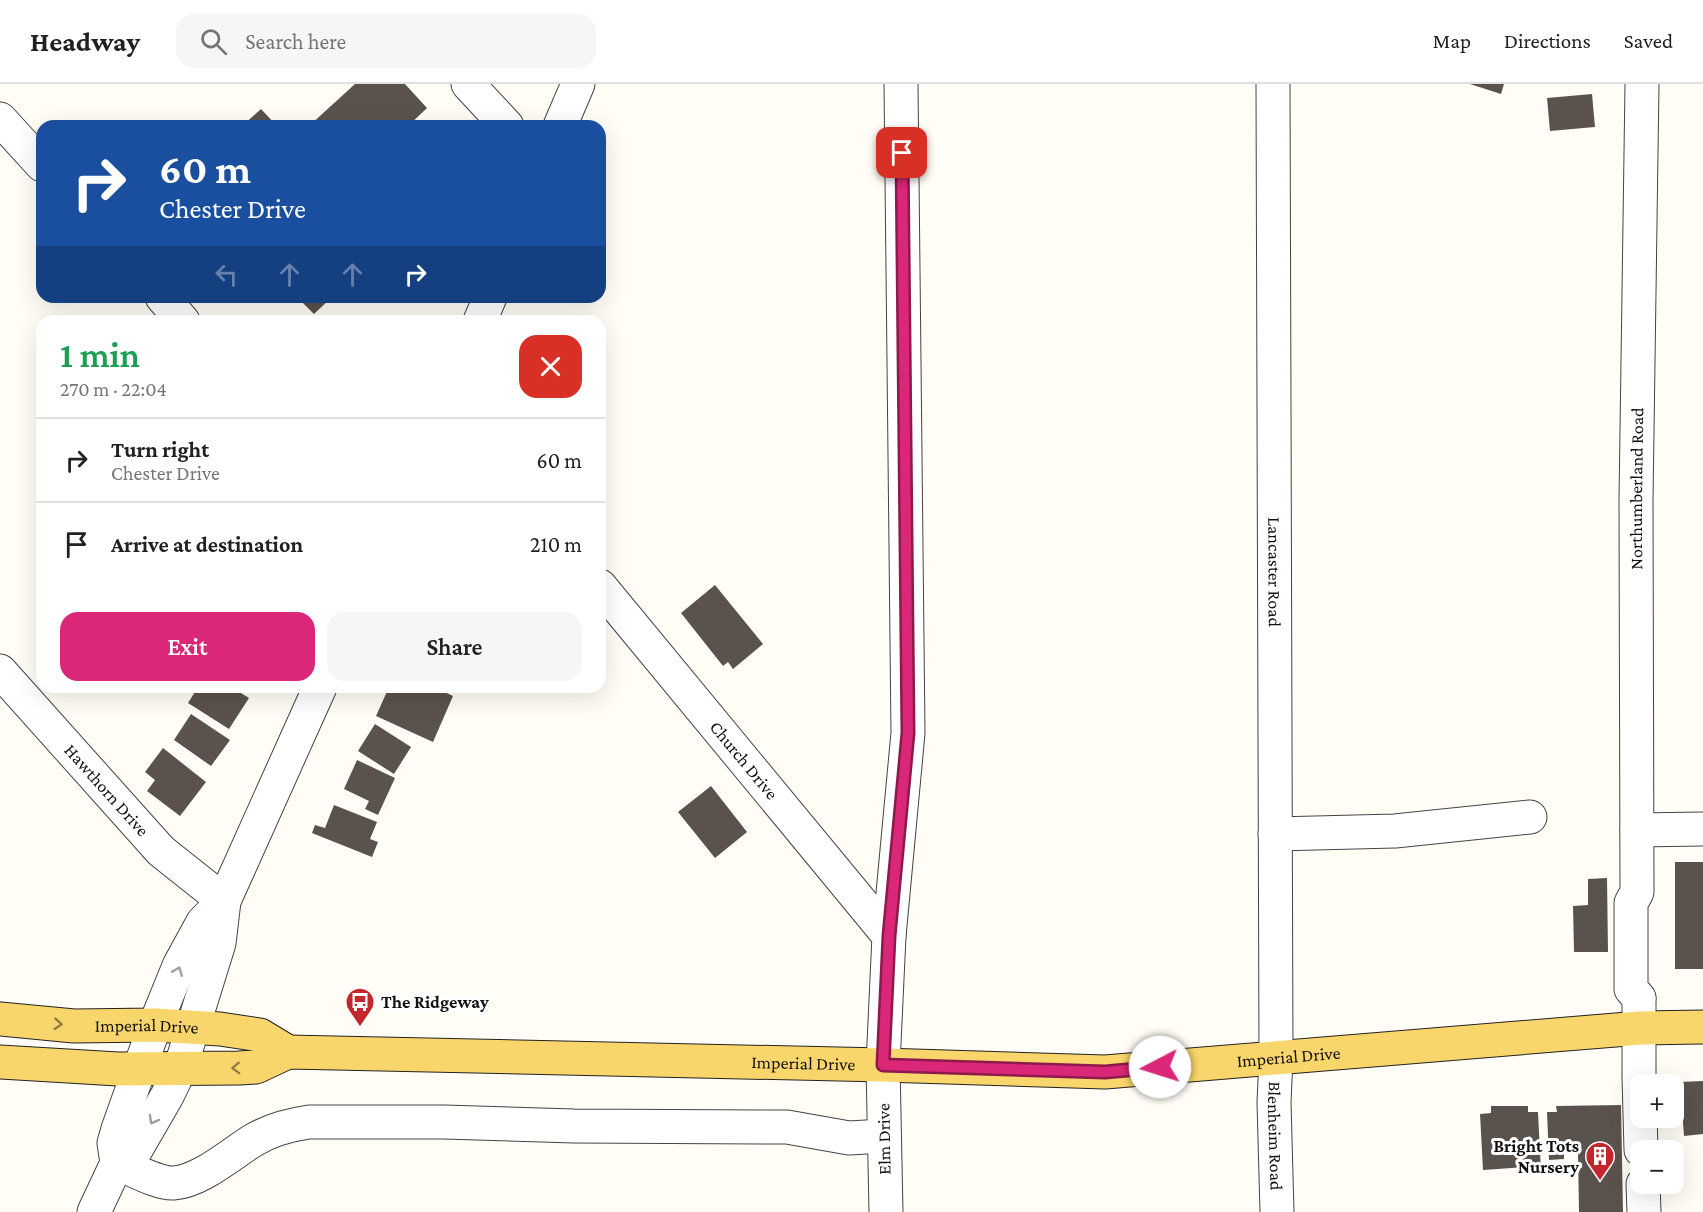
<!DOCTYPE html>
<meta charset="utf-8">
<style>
:root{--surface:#fff;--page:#f6f6f6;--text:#202124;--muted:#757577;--line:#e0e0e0;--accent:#db2777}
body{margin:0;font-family:"Crimson Pro",serif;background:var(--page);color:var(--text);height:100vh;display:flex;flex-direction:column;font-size:22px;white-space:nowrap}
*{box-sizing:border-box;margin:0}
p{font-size:20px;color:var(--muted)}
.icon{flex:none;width:33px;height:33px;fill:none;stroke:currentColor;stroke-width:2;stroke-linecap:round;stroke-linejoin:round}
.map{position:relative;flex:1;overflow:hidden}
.side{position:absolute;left:36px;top:231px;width:570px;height:378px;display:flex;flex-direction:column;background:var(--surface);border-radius:18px;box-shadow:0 6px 24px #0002}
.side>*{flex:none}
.top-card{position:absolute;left:36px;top:36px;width:570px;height:183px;border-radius:18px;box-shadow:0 6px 24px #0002;background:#1a4fa0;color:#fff;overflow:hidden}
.controls{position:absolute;left:1630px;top:990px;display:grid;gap:12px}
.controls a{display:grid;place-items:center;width:54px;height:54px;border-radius:12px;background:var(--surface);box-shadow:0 6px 24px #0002;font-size:30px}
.pin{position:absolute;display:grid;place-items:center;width:51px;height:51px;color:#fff;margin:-26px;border-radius:12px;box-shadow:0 3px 9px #0006}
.me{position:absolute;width:66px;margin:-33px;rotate:265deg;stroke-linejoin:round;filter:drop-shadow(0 0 4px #0008)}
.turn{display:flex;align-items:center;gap:21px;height:126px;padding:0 24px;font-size:27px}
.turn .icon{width:78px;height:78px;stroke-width:2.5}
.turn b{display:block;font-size:42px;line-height:51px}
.lanes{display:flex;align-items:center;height:57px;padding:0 24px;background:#0003;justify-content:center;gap:30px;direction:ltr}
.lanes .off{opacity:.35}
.round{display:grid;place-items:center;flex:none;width:63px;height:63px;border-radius:18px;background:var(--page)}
.headline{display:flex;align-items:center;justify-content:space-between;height:102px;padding:0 24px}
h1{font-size:36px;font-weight:600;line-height:45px;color:#1e9e55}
.button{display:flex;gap:12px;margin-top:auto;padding:12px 24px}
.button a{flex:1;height:69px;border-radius:18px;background:var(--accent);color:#fff;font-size:24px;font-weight:600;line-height:69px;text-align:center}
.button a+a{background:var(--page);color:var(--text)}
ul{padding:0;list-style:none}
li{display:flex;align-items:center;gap:18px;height:84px;padding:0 24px;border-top:2px solid var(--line)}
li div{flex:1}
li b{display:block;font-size:22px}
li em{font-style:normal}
header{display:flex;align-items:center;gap:36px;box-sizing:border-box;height:84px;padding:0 30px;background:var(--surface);border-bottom:2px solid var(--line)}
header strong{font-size:28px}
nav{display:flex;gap:33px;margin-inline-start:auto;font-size:21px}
.search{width:420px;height:54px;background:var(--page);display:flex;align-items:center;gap:15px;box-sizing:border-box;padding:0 21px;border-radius:18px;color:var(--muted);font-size:22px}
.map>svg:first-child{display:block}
.building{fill:#5a524d}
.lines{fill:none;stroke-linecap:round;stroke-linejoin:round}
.minor-casing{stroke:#444;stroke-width:35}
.major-casing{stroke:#222;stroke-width:35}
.minor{stroke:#fff;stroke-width:33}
.major{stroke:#f9d66b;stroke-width:33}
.oneway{stroke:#a0a0a0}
.oneway2{stroke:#917d42}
.route-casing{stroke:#8e194d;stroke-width:15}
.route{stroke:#db2777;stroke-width:10}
.labels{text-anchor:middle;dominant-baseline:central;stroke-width:6;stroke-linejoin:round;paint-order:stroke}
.street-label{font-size:18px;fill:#111;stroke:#fff}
.poi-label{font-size:18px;font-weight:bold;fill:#111;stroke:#fff;text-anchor:start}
</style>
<header>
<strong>Headway</strong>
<div class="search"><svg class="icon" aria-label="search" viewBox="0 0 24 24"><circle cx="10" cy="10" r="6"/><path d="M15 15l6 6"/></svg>Search here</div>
<nav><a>Map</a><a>Directions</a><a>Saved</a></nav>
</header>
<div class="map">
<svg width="1703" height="1128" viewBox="0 0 1703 1128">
<rect width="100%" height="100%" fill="#fffdf5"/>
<path class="building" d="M355 0H405L427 24 408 42H386L382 37 376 42H309Z
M1470 0H1504L1501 10Z
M1592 10 1595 43 1550 47 1547 14Z
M261 25 277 42H242Z
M303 213H332L314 230 300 216Z
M715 501 763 560 733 585 728 578 723 582 681 529Z
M198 603H231L249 614 229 645 188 619Z
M389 603H434L453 612 433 658 376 632Z
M191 630 230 656 211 682 174 656Z
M375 640 411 663 394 690 358 667Z
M163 664 206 698 180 732 147 707 155 696 145 688Z
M357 676 395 694 378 731 365 725 369 717 344 705Z
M711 702 747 748 715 774 678 728Z
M334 721 377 738 370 755 378 758 372 773 312 749 315 741 325 744Z
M1675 778H1703V885H1675Z
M1607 794 1608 868H1574L1573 822 1588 821V795Z
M1703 997V1050L1684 1052 1680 998Z
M1621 1021 1623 1128H1579L1578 1068H1564V1075L1549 1076 1547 1028H1557L1556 1022Z
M1491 1022H1528V1028H1538L1541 1088H1526V1083L1483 1086 1480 1030 1491 1029Z"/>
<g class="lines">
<g class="minor-casing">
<g id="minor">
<path d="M468 0 507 42"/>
<path id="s1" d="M1273 0 1276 974 1274 1018 1277 1128"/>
<path d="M0 35 42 81"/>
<path d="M560 42 578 0"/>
<path d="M162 213 183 237"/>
<path d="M480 237 490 213"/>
<path id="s2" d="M600 502 889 852"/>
<path id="s3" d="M0 587 161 767 224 817"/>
<path d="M1637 746 1703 745"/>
<path d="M1275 750 1395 747 1530 733"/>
<path id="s4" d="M1639 914 1631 905V819L1637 808 1636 417 1642 0"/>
<path d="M1639 915V993L1641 1066"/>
<path d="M117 1079C132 1085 158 1100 174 1099 200 1097 230 1071 252 1057 270 1046 288 1041 309 1038H444L574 1042 787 1043 849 1054 884 1052"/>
<path d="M117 1079 134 1069 167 1012 180 985 219 859 224 817 320 603"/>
<path d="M1643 1100 1644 1128"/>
<path d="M94 1128 117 1079 114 1059 118 1045 155 941 179 882 203 838 224 817"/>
<path d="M886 1128 883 981 889 852 908 649 901 0"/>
</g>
</g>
<g class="major-casing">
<g id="major">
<path id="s5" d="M0 935 74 942 155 941 220 945 260 951 288 968"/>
<path id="s6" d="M0 978 118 985 239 984 256 983 288 968 883 981 1105 988 1640 944 1703 943"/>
</g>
</g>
<use href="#minor" class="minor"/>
<use href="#major" class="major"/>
</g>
<defs><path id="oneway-chevron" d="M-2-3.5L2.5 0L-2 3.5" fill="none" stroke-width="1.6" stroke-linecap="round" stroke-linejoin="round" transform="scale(1.5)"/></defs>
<g class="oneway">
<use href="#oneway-chevron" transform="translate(178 887) rotate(-68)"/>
<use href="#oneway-chevron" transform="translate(153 1036) rotate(119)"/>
</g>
<g class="oneway2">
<use href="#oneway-chevron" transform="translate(58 940) rotate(5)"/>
<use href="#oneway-chevron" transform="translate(236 984) rotate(178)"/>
</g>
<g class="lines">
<g class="route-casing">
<path id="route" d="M902 69 908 649 889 852 883 981 1105 988 1160 983"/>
</g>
<use href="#route" class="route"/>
</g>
<defs>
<g id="bus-pin" transform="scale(1.5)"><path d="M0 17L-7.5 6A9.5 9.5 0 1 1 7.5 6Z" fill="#c4262e" stroke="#fff"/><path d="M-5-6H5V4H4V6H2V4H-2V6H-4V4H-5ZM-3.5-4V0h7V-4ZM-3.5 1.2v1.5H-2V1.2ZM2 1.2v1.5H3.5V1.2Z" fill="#fff"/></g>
<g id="building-pin" transform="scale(1.5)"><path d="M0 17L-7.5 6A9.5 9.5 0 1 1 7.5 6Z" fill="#c4262e" stroke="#fff"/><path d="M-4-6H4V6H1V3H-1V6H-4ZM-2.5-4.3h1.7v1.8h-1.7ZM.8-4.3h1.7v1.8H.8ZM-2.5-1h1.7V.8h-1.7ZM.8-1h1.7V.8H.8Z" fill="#fff"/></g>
</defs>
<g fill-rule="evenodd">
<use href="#bus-pin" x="360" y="918"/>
<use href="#building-pin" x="1600" y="1072"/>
</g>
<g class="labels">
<g class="street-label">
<text stroke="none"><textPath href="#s4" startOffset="514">Northumberland Road</textPath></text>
<text stroke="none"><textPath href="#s1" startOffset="488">Lancaster Road</textPath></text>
<text stroke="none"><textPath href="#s2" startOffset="226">Church Drive</textPath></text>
<text stroke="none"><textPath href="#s3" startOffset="160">Hawthorn Drive</textPath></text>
<text stroke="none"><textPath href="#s5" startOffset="147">Imperial Drive</textPath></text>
<text stroke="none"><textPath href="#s6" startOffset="1293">Imperial Drive</textPath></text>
<text stroke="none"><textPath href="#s6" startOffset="807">Imperial Drive</textPath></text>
<text stroke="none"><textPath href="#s1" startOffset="1052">Blenheim Road</textPath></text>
<text transform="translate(884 1055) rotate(-91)">Elm Drive</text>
</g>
<g class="poi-label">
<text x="381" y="918">The Ridgeway</text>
<text x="1579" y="1062" text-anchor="end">Bright Tots<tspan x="1579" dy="21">Nursery</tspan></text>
</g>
</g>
</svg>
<div class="controls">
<a>+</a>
<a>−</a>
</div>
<div class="pin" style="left:902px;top:69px;background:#d93025"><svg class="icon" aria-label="arrive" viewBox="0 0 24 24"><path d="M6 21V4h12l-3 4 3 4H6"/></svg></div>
<svg class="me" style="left:1160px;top:983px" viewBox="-20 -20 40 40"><circle r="19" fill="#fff"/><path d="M0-13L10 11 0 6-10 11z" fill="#db2777"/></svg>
<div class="top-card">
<div class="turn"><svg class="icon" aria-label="right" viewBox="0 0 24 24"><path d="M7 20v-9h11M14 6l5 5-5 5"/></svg><div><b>60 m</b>Chester Drive</div></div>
<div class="lanes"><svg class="icon off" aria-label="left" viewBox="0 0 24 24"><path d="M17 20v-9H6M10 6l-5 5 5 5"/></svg><svg class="icon off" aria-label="ahead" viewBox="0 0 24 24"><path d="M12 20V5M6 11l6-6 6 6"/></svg><svg class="icon off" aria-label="ahead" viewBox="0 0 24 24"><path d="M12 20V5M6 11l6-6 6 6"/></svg><svg class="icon" aria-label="right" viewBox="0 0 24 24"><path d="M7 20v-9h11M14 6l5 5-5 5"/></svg></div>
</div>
<section class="side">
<div class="headline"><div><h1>1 min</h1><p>270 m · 22:04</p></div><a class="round" style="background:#d93025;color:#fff"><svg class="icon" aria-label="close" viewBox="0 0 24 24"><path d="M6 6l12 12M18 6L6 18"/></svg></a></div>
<ul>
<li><svg class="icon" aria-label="right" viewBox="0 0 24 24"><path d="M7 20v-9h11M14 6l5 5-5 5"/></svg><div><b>Turn right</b><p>Chester Drive</p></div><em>60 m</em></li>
<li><svg class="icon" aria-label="arrive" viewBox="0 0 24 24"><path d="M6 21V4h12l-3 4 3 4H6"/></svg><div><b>Arrive at destination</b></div><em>210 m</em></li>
</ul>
<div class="button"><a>Exit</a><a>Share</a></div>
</section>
</div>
